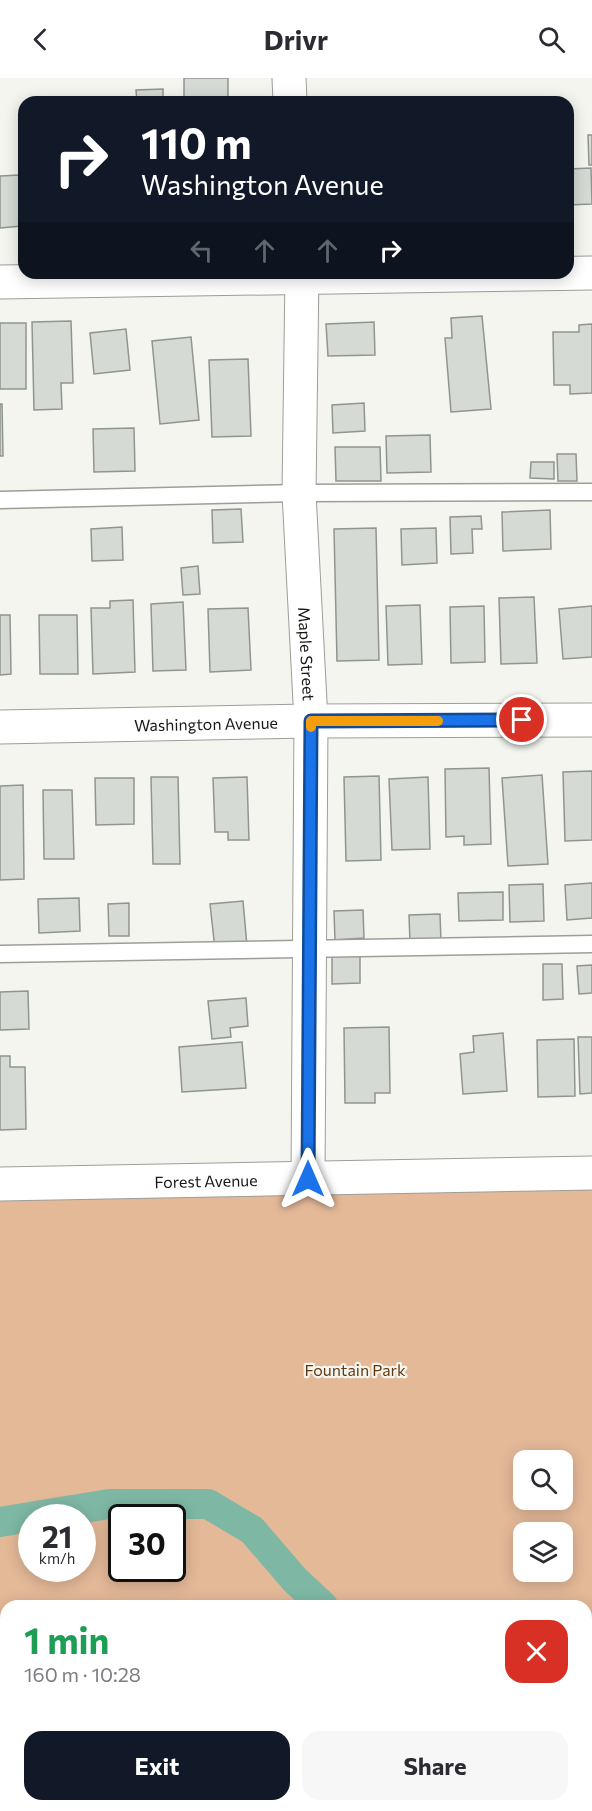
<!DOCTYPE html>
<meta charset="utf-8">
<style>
:root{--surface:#fff;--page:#f7f7f7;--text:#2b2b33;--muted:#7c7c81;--accent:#111827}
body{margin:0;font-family:Commissioner,sans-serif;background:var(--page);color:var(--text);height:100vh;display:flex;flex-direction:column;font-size:22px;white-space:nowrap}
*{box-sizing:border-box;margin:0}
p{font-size:20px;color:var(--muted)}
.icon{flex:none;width:33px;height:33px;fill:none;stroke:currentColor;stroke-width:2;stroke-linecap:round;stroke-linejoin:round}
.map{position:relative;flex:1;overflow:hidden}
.details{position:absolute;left:0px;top:1522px;width:592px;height:212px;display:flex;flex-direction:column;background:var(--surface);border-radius:18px 18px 0 0;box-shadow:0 3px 15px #0003}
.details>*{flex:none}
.guide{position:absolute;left:18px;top:18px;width:556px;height:183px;border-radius:18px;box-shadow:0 3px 15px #0003;background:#111827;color:#fff;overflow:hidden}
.buttons{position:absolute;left:513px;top:1372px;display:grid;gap:12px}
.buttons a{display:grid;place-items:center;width:60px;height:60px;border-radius:12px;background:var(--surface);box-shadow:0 3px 15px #0003;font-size:30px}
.speed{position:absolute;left:18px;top:1426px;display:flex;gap:12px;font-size:30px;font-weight:700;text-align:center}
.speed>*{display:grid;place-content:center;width:78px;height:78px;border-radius:50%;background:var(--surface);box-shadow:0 3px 15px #0003;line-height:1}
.speed small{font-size:15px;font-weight:400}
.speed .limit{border:3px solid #111;border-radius:9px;background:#fff;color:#111}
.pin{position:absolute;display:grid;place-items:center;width:51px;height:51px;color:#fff;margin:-26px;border:3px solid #fff;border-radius:50%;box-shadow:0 2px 6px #0007}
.me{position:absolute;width:66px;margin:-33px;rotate:0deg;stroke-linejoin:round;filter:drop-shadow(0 0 4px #0008)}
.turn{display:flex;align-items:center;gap:21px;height:126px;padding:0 24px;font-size:27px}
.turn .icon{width:78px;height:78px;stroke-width:2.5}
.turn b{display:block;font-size:42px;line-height:51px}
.lanes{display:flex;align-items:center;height:57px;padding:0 24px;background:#0003;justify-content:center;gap:30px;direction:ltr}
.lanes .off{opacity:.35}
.round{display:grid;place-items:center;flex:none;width:63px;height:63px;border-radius:18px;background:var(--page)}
.head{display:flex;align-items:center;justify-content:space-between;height:102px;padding:0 24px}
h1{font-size:36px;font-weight:700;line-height:45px;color:#1e9e55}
.action{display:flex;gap:12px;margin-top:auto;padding:12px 24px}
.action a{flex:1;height:69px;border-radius:18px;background:var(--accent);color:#fff;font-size:24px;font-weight:700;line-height:69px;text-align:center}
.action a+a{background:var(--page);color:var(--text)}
header{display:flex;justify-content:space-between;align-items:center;height:78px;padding:0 24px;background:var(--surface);font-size:27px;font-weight:700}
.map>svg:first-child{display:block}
.green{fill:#e4b998;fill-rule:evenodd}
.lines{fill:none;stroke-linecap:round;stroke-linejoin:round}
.canal{stroke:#7eb8a4;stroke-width:30}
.building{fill:#d5dad5;stroke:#909590;stroke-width:1.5}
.lane-casing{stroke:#9d9e98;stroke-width:19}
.street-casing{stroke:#9d9e98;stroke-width:35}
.lane{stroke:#fff;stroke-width:16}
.street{stroke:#fff;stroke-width:33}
.route-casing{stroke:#114b97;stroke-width:15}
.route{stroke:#1a73e8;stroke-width:10}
.slow{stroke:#f59e0b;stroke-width:10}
.labels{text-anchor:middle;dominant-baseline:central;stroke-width:4.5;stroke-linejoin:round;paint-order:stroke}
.street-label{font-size:16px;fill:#181816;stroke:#f3f5ee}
.park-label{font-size:16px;fill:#623811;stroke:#f3f5ee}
</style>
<header><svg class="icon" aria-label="back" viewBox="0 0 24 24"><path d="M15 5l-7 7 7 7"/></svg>Drivr<svg class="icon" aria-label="search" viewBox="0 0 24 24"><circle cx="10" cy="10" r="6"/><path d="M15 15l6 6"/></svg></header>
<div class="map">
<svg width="592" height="1733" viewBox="0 0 592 1733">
<rect width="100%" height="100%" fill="#f3f5ee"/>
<path class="green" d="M592 1095V1733H394L388 1728H586V1528H6V1728H101L99 1733H0V1106ZM524 1383H562V1422H524ZM32 1440H82V1491H32ZM122 1440H172V1491H122ZM524 1455H562V1494H524Z"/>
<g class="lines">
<path class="canal" d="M0 1444 109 1426H208L252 1452 295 1502 323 1528
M538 1728 546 1733"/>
</g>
<path class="building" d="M184 0H228V24H184Z
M163 11V24H137L136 12Z
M588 57H592V87H589Z
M591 90 592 126 568 127V91Z
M19 97 22 148 0 150V98Z
M482 238 491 331 451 334 445 260H452L451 240Z
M71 243 73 305H61L62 331 34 332 32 244Z
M374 244 375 277 328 278 326 246Z
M0 245H26V311H0Z
M592 246V315L570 316V307H554L553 254H579V247Z
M126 251 130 292 94 296 90 255Z
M191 259 199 342 160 346 152 263Z
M248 281 251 358 212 359 209 282Z
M364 325 365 353 333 355 332 327Z
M0 326H2L3 378H0Z
M134 350 135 393 94 394 93 351Z
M430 357 431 394 387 395 386 358Z
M335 369H380L381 403H336Z
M557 376H576L577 403H558Z
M531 384H554V401L530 400Z
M241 431 243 464 213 465 212 432Z
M550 432 551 471 503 473 502 434Z
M481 438 482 451H472L473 475 451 476 450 439Z
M122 449 123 482 92 483 91 451Z
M376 450 379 582 337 583 334 451Z
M436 450 437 485 402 487 401 451Z
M198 488 200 516 183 517 181 490Z
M534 519 537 585 501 586 499 520Z
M133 522 135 594 93 596 91 530H110V523Z
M183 524 186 592 153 593 151 526Z
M420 527 422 586 388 587 386 528Z
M484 528 485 584 451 585 450 529Z
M592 528V579L563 581 559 531Z
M248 530 251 592 210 594 208 531Z
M0 537H10L11 596 0 597Z
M39 537H77L78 596H40Z
M489 690 491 766 464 767V758L446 759 445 691Z
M592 693V762L565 763 563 694Z
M542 697 548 786 508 788 502 700Z
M379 698 381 782 346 783 344 699Z
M151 699H178L180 786H153Z
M247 699 249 762H228V754H215L213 700Z
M428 699 430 771 392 772 389 701Z
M95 700H134V746L96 747Z
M23 707 24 801 0 802V708Z
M43 712H72L74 781H44Z
M592 805V840L567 842 565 807Z
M543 806 544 843 510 844 509 807Z
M503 814V842L459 843 458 815Z
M79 820 80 853 39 855 38 821Z
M243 823 247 868 215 871 210 826Z
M129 825V858H109L108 826Z
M363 832 364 860 335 862 334 833Z
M440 836 441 864 410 865 409 837Z
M332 877H360V905L332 906Z
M543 886H562L563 921 543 922Z
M592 887V915L579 916 577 888Z
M28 913 29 951 0 952V914Z
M246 920 248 948 230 950 231 959 212 961 208 923Z
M389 949 390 1015H375V1025H345L344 950Z
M503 955 507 1013 463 1016 460 976 474 974 473 958Z
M578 959H592V1015L580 1016Z
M574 961 575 1018 538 1019 537 962Z
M242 964 246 1010 182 1014 179 969Z
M0 978H10V989H25L26 1051 0 1052Z
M308 1728H327L334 1733H304Z"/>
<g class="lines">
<g class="lane-casing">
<path id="lane" d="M0 422 299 415 592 414
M0 876 592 866"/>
</g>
<g class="street-casing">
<g id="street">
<path d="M289 0 290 24"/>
<path id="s1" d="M302 195 299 415 311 643 308 1100"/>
<path d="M0 204 592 195"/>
<path id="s2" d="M0 649 311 643 592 642"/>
<path id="s3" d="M0 1106 592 1095"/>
<path d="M388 1728 394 1733"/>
<path d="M99 1733 101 1728"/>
</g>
</g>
<use href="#lane" class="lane"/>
<use href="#street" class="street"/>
</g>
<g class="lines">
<g class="route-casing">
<path id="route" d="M308 1101 311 643 522 642"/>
</g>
<use href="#route" class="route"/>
<path class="slow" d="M311 649V643H438"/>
</g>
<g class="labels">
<g class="street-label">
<text stroke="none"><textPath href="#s1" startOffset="381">Maple Street</textPath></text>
<text stroke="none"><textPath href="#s2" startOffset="206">Washington Avenue</textPath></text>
<text stroke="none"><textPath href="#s3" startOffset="206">Forest Avenue</textPath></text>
</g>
<g class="park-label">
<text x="355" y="1291">Fountain Park</text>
</g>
</g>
</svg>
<div class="buttons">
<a><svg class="icon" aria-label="search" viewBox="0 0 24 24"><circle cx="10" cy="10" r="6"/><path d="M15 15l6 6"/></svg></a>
<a><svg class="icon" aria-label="layers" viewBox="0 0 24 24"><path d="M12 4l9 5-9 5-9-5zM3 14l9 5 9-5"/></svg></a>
</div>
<div class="speed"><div>21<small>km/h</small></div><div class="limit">30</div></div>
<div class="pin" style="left:522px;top:642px;background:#d93025"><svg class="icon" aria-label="arrive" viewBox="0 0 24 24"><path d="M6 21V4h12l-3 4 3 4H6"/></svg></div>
<svg class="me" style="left:308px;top:1101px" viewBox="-20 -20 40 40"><path d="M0-17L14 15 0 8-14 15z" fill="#1a73e8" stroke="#fff" stroke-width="4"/></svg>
<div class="guide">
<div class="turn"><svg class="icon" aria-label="right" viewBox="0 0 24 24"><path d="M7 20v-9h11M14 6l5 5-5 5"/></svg><div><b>110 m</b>Washington Avenue</div></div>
<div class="lanes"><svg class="icon off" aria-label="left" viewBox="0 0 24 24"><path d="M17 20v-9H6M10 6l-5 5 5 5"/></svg><svg class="icon off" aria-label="ahead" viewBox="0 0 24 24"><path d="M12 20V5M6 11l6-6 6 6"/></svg><svg class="icon off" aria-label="ahead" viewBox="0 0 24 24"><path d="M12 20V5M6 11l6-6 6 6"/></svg><svg class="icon" aria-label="right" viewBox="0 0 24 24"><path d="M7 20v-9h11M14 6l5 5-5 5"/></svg></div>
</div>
<section class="details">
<div class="head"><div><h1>1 min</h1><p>160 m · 10:28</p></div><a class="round" style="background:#d93025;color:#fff"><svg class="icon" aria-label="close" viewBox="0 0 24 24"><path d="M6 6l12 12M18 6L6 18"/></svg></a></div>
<div class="action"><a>Exit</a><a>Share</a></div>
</section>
</div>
